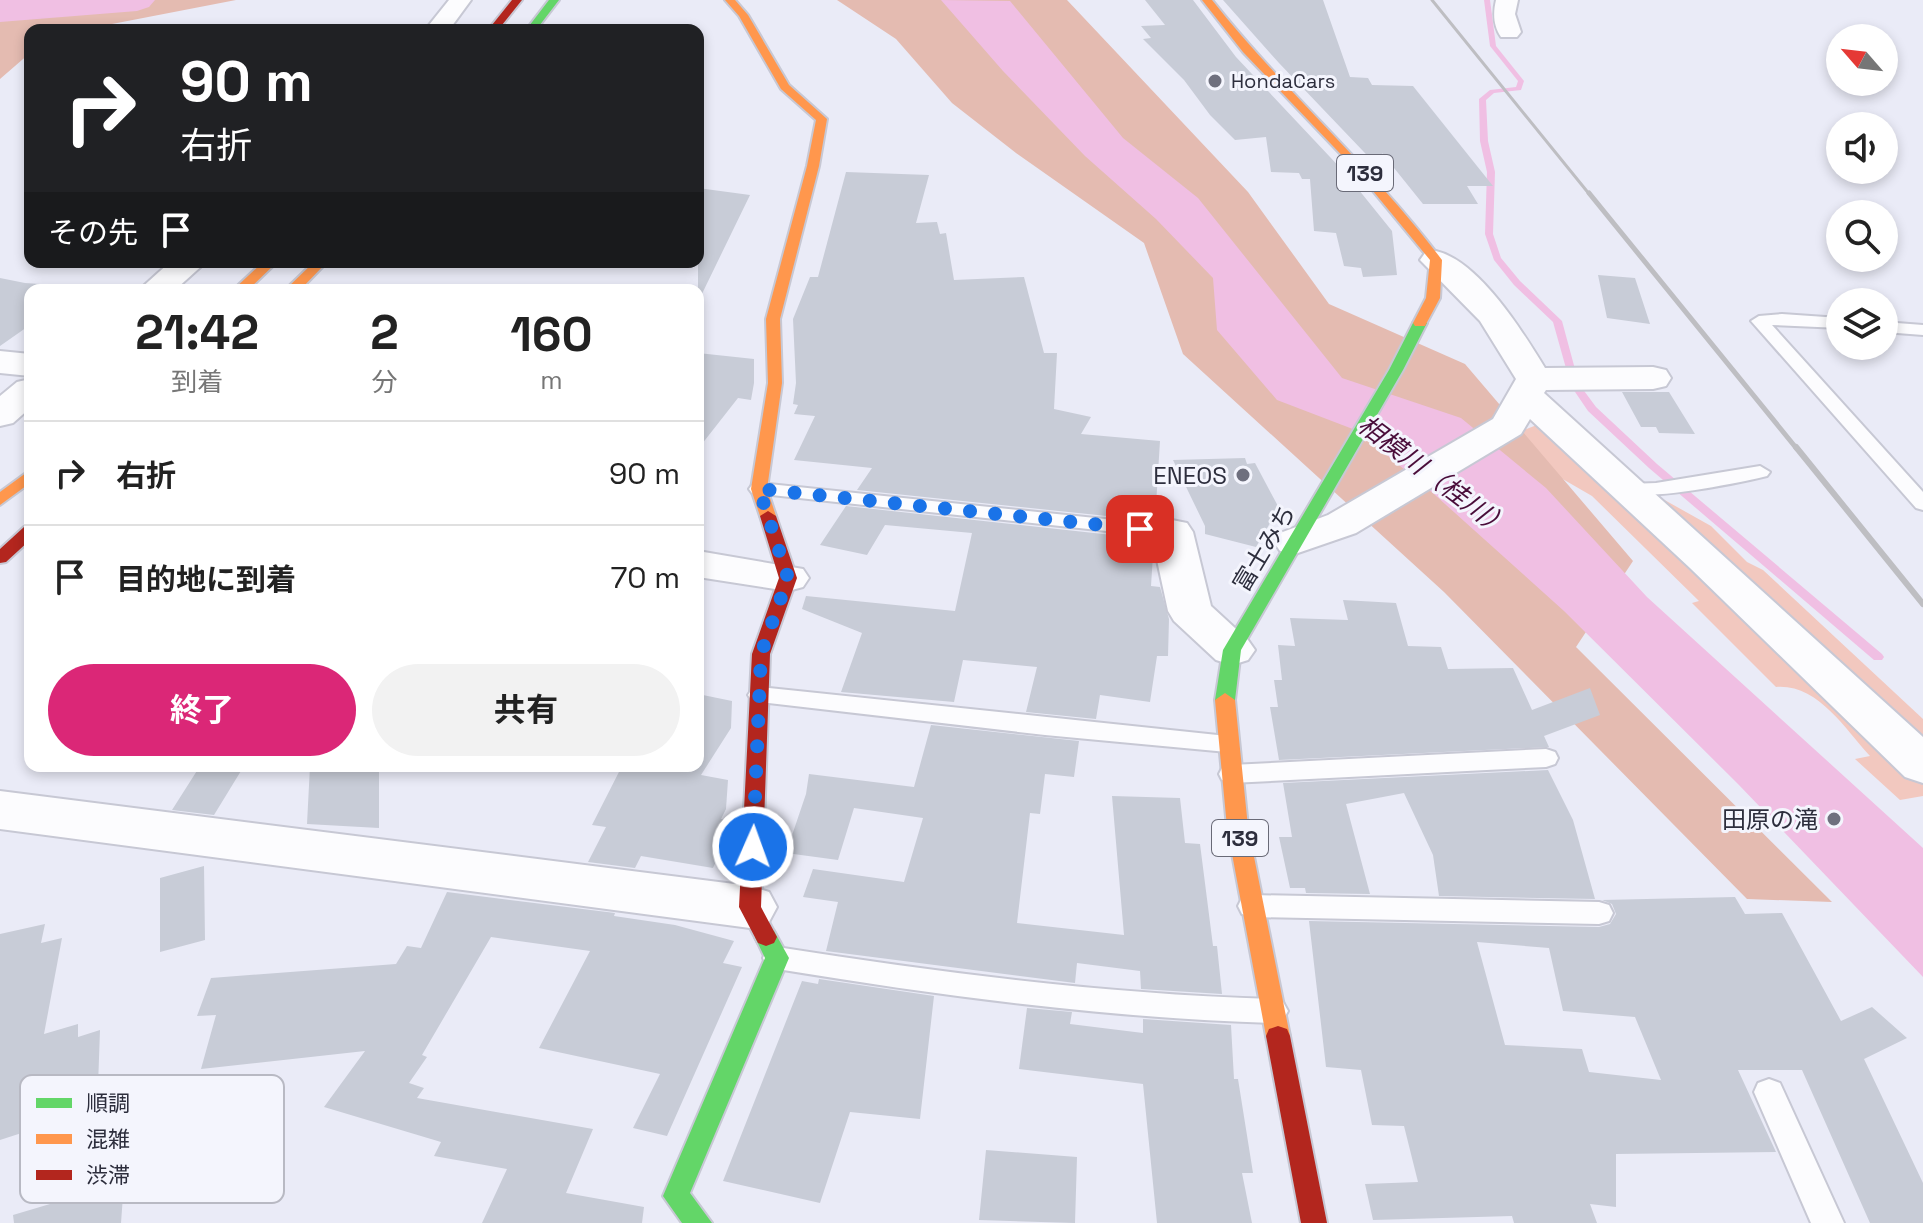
<!DOCTYPE html>
<html lang="ja">
<meta charset="utf-8">
<style>
:root{--surface:#fff;--page:#f2f2f2;--text:#222;--muted:#767676;--line:#e0e0e0;--accent:#db2777}
body{margin:0;font-family:"Space Grotesk","Noto Sans JP",sans-serif;background:var(--page);color:var(--text);height:100vh;display:flex;flex-direction:column;font-size:30px;white-space:nowrap}
*{box-sizing:border-box;margin:0}
p{font-size:26px;color:var(--muted)}
.icon{flex:none;width:44px;height:44px;fill:none;stroke:currentColor;stroke-width:2;stroke-linecap:round;stroke-linejoin:round}
.map{position:relative;flex:1;overflow:hidden}
.side{position:absolute;left:24px;top:284px;width:680px;height:488px;display:flex;flex-direction:column;background:var(--surface);border-radius:16px;box-shadow:0 4px 12px #0003}
.side>*{flex:none}
.top-card{position:absolute;left:24px;top:24px;width:680px;height:244px;border-radius:16px;box-shadow:0 4px 12px #0003;background:#202124;color:#fff;overflow:hidden}
.needle{width:52px;rotate:298deg}
.buttons{position:absolute;left:1826px;top:24px;display:grid;gap:16px}
.buttons a{display:grid;place-items:center;width:72px;height:72px;border-radius:50%;background:var(--surface);box-shadow:0 4px 12px #0003;font-size:40px}
.pin{position:absolute;display:grid;place-items:center;width:68px;height:68px;color:#fff;margin:-34px;border-radius:16px;box-shadow:0 4px 12px #0006}
.me{position:absolute;width:88px;margin:-44px;rotate:2deg;stroke-linejoin:round;filter:drop-shadow(0 0 6px #0008)}
.turn{display:flex;align-items:center;gap:28px;height:168px;padding:0 24px;font-size:36px}
.turn .icon{width:104px;height:104px;stroke-width:2.5}
.turn b{display:block;font-size:56px;line-height:68px}
.then{display:flex;align-items:center;height:76px;padding:0 24px;background:#0003;gap:16px;font-size:30px}
.eta{display:flex;justify-content:space-evenly;align-items:center;height:136px;text-align:center}
.eta b{font-size:48px;font-weight:700;line-height:56px}
.button{display:flex;gap:16px;margin-top:auto;padding:16px 24px}
.button a{flex:1;height:92px;border-radius:48px;background:var(--accent);color:#fff;font-size:32px;font-weight:700;line-height:92px;text-align:center}
.button a+a{background:var(--page);color:var(--text)}
ul{padding:0;list-style:none}
li{display:flex;align-items:center;gap:24px;height:104px;padding:0 24px;border-top:2px solid var(--line)}
li div{flex:1}
li b{display:block;font-size:30px}
li em{font-style:normal}
.map>svg:first-child{display:block}
.green{fill:#f2c8bf}
.forest{fill:#e4bbb1}
.water{fill:#f0bfe3}
.lines{fill:none;stroke-linecap:round;stroke-linejoin:round}
.stream{fill:#f0bfe3;fill-rule:evenodd}
.river{fill:#f0bfe3;fill-rule:evenodd}
.building{fill:#c8ccd7;fill-rule:evenodd}
.lane-casing{stroke:#c7c8d4;stroke-width:4}
.street-casing{stroke:#c7c8d4;stroke-width:4}
.fast-casing{stroke:#c7c8d4;stroke-width:4}
.slow-casing{stroke:#c7c8d4;stroke-width:4}
.jam-casing{stroke:#c7c8d4;stroke-width:4}
.lane{fill:#fcfcfe;fill-rule:evenodd}
.street{fill:#fcfcfe;fill-rule:evenodd}
.fast{fill:#63d668;fill-rule:evenodd}
.slow{fill:#ff974d;fill-rule:evenodd}
.jam{fill:#b3261e;fill-rule:evenodd}
.rail-far2{stroke:#bebec2;stroke-width:3}
.rail-far1{stroke:#bebec2;stroke-width:5}
.rail{stroke:#bebec2;stroke-width:6}
.route{stroke:#1a73e8;stroke-width:14;stroke-dasharray:0 25.2}
.poi-dot{fill:#6f707e;stroke:#f4f5fd;stroke-width:3}
.labels{text-anchor:middle;dominant-baseline:central;stroke-width:6;stroke-linejoin:round;paint-order:stroke}
.far-poi-label{font-size:20px;fill:#2d2e3d;stroke:#f4f5fd;text-anchor:start}
.shield{fill:#f4f5fd;stroke:#696a77;stroke-width:2}
.shield-label{font-size:22px;font-weight:bold;fill:#2d2e3d}
.poi-label{font-size:24px;fill:#2d2e3d;stroke:#f4f5fd;text-anchor:end}
.street-label{font-size:24px;fill:#2d2e3d;stroke:#f4f5fd}
.water-label{font-size:26px;font-style:italic;fill:#4a0d3a;stroke:#f4f5fd}
.key{fill:#f4f5fd;stroke:#b8b9c3;stroke-width:2}
.key-label{font-size:22px;fill:#2d2e3d}
</style>
<div class="map">
<svg width="1923" height="1223" viewBox="0 0 1923 1223">
<rect width="100%" height="100%" fill="#eaebf7"/>
<path class="green" d="M1565 414 1661 498 1711 526 1747 562 1763 570 1923 719V796L1900 800 1855 759 1870 756C1844 728 1818 684 1776 687L1692 603 1699 601 1592 496 1554 474 1509 436Z"/>
<path class="forest" d="M0 0H236L81 30H30V53L0 79Z
M837 0H1067L1248 192 1329 304 1465 364 1633 561 1576 647 1832 902 1747 899 1444 592 1183 354 1144 243 1016 153 952 103 896 39Z"/>
<path class="water" d="M941 0 1010 1 1123 138 1198 198 1342 378 1461 418 1546 488 1647 597 1923 848V977L1738 784 1564 611 1435 495 1358 431 1277 400 1217 330 1213 278 1156 219 1085 156 1003 71Z"/>
<g class="lines">
<path class="stream" d="M1484 0H1490L1496 46 1524 81 1521 90 1494 93 1486 100 1488 141 1495 172 1493 234 1501 258 1520 281 1562 321 1579 384 1596 407 1657 464 1882 654 1884 657 1882 660H1874L1649 468 1588 411 1571 386 1553 322 1514 285 1494 260 1485 234 1487 172 1480 141 1479 99 1490 90 1516 87 1518 81 1490 46Z"/>
<path class="river" d="M0 0H155L149 7 137 11 0 22Z"/>
</g>
<path class="building" d="M1145 0H1193L1236 57 1346 174 1392 231 1397 275 1363 277 1361 268 1344 266 1336 233 1314 231 1310 179H1302L1299 173 1271 172 1266 137 1235 140 1210 115 1184 80 1143 39 1151 38 1141 26 1165 25Z
M1223 0H1323L1350 77 1368 78 1372 85 1413 86 1493 186H1467L1478 204H1423L1382 153 1384 173 1279 63Z
M846 172 929 175 916 223 937 222 940 234 946 233 954 280 1024 277 1044 353H1057L1054 409 1091 417 1081 434 1160 441 1155 521 857 490 872 468 794 460 815 416 794 414 798 405 793 404 796 383 793 319 810 277H818Z
M698 188 750 195 698 302Z
M1598 275 1635 278 1650 324 1607 318Z
M0 278 25 283 85 287 81 290H30V325L0 346Z
M698 353 754 359V383L751 400 738 398 698 449Z
M1622 392H1669L1695 434 1659 433 1656 427H1641Z
M1245 458 1247 464 1255 463 1279 508 1256 547 1205 534V526L1173 460Z
M846 506 1149 539 1153 555 1151 586 1160 587 1169 619 1168 656H1157L1150 702 1100 695 1096 719 1026 712 1037 667 963 660 954 702 841 692 862 633 802 609 806 596 955 611 972 533 885 525 867 555 820 545Z
M1343 600 1396 603 1408 646 1441 647 1448 669 1513 668 1532 710 1590 688 1600 715 1544 736 1549 747 1279 760 1270 707H1278L1274 680H1282L1278 645 1295 646 1290 618 1348 620Z
M698 694 732 701 731 728 701 775 728 780 726 809 721 819 725 820 724 844 713 868 641 856 635 868 588 862 606 827 592 825 622 766H698Z
M931 725 1079 741 1074 777 1045 774 1040 814 1030 813 1017 923 1124 935 1112 796 1180 798 1185 843 1200 844 1213 946H1217L1222 994 1141 989 1140 971 1077 963 1075 983 826 951 838 902 803 897 813 869 904 882 923 818 854 808 838 860 786 853 806 794 809 774 914 787Z
M200 766H244L214 815 172 810Z
M310 766H379V828L307 824Z
M1548 770 1573 820 1595 899 1439 896 1433 855 1404 793 1346 804 1370 894 1306 893 1305 888H1290L1279 837H1292L1283 783Z
M204 866 205 940 160 952V878Z
M447 892 615 913 614 916 675 925 734 941 723 963 742 967 667 1136 633 1128 660 1074 539 1048 590 951 491 937 422 1055 427 1057 409 1083 424 1088 417 1098 593 1129 566 1193 644 1207 642 1223H482L507 1169 434 1156 441 1142 324 1107 365 1051 201 1069 216 1015 197 1016 211 978 396 964 407 946 421 948Z
M1735 897 1745 914 1782 913 1841 1021 1872 1007 1907 1038 1864 1059 1923 1183V1223H1870L1802 1070H1738L1776 1152 1616 1154V1207L1590 1204 1597 1223H1514L1512 1216 1373 1220 1365 1184 1418 1182 1404 1126 1372 1125 1361 1070 1326 1067 1309 921 1599 927 1610 924 1616 914 1612 904 1602 900ZM1477 942 1549 948 1563 1011 1635 1017 1661 1080 1589 1072 1582 1049 1505 1045Z
M45 924 41 943 62 938 44 1034 78 1024V1037L100 1030 98 1086 38 1105 37 1128 0 1140V934Z
M819 979 934 996 920 1119 850 1112 820 1203 723 1181 802 981 818 984Z
M1027 1008 1072 1012 1070 1024 1143 1033V1019L1231 1025 1234 1079H1238L1253 1173H1242L1252 1223H1157L1143 1084 1019 1069Z
M986 1150 1077 1157 1075 1223 979 1220Z
M124 1182 121 1223H14L13 1215Z"/>
<g class="lines">
<g class="lane-casing">
<path id="lane" d="M1782 314 1840 318V328L1772 325 1923 492V510L1916 508 1751 321 1759 316Z
M1884 322 1923 325V335L1884 332Z
M1760 466 1770 472 1767 476C1743 482 1633 505 1619 490L1629 484 1656 483Z
M759 483 1172 526 1182 532 1172 538 752 493 749 489 752 485Z
M760 687 1227 736 1236 738 1239 744 1236 750 1227 752 1045 735 752 701 748 695 752 689Z
M1546 749 1555 752 1558 758 1555 764 1546 767 1231 783 1222 780 1219 774 1222 768 1231 765Z
M1252 895 1599 902 1609 905 1613 913 1609 921 1599 924 1252 917 1242 914 1238 906 1242 898Z
M777 947C942 973 1106 994 1273 999L1283 1002 1288 1011 1283 1020 1273 1023C1106 1018 942 996 777 969L767 966 763 958 767 950Z
M1769 1079 1780 1083 1844 1223H1811L1754 1092 1758 1083Z"/>
</g>
<g class="street-casing">
<path id="street" d="M449 0H471L449 30H425Z
M1496 0H1518L1515 14 1521 32 1517 37H1501C1493 25 1493 13 1496 0Z
M1436 251C1479 261 1523 332 1545 368L1653 367 1666 370 1671 378 1666 386 1653 389 1546 390 1544 393 1923 737V783L1905 777 1690 568 1530 419 1521 434 1356 533 1295 554 1280 551 1274 542 1280 533 1328 515 1493 419 1516 379 1480 321 1420 260 1425 253Z
M170 262H206L175 290H139Z
M0 351 30 354V376L0 373Z
M30 379V408L13 423 0 426V396L17 382Z
M1172 520 1187 523 1193 532 1211 606 1248 640 1255 650 1248 660 1232 665 1216 660 1174 621 1168 611 1151 532 1157 523Z
M698 551 803 569 809 578 803 587 788 591 698 577Z
M0 791 750 886 769 892 777 907 769 922 750 928 0 829Z"/>
</g>
<g class="fast-casing">
<path id="fast" d="M549 0H559L536 30H526Z
M1420 319 1427 323 1403 370 1241 650 1235 700 1232 705H1218L1215 700 1223 650 1389 370 1413 323Z
M766 928 774 931 789 958 690 1193 712 1223H682L663 1196 765 958 755 937 758 931Z"/>
</g>
<g class="slow-casing">
<path id="slow" d="M725 0H735L748 15 789 85 827 119 819 166 780 319 782 383 767 489 776 516 768 521 760 516 751 489 768 383 766 319 807 166 816 120 781 89 739 16Z
M1202 0H1212C1284 91 1372 167 1442 260L1440 298 1425 326H1415L1413 323 1426 298 1430 260 1354 168 1243 52Z
M263 262H277L248 290H233Z
M314 262H327L300 290H285Z
M30 470V483L0 505V492Z
M1225 693 1235 700 1248 827 1290 1036 1287 1043 1278 1046 1269 1043 1266 1036 1227 827 1215 700Z"/>
</g>
<g class="jam-casing">
<path id="jam" d="M512 0H522L498 30H488Z
M768 511 776 516 797 578 770 654 761 907 777 937 774 943 766 946 758 943 739 907 752 654 779 578 760 516Z
M30 526V540L6 562 0 563V549L24 527Z
M1278 1026 1287 1029 1290 1036 1327 1223H1301L1266 1036 1269 1029Z"/>
</g>
<use href="#lane" class="lane"/>
<use href="#street" class="street"/>
<use href="#fast" class="fast"/>
<use href="#slow" class="slow"/>
<use href="#jam" class="jam"/>
<path class="rail-far2" d="M1432 0 1590 195"/>
<path class="rail-far1" d="M1589 193 1797 449"/>
<path class="rail" d="M1796 447 1923 604"/>
</g>
<g class="lines">
<path class="route" d="M753 847 761 654 788 578 759 489 1140 529"/>
</g>
<g class="poi-dot">
<circle cx="1215" cy="81" r="8"/>
<circle cx="1243" cy="475" r="8"/>
<circle cx="1834" cy="819" r="8"/>
</g>
<g class="labels">
<g class="far-poi-label">
<text x="1231" y="81">HondaCars</text>
</g>
<g class="shield">
<rect x="1337" y="155" width="56" height="36" rx="6"/>
<rect x="1212" y="820" width="56" height="36" rx="6"/>
</g>
<g class="shield-label">
<text x="1365" y="173">139</text>
<text x="1240" y="838">139</text>
</g>
<g class="poi-label">
<text x="1227" y="475">ENEOS</text>
<text x="1818" y="819">田原の滝</text>
</g>
<g class="street-label">
<text transform="translate(1264 548) rotate(-59)">富士みち</text>
</g>
<g class="water-label">
<text transform="translate(1434 476) rotate(37)">相模川（桂川）</text>
</g>
</g>
<rect x="20" y="1075" width="264" height="128" rx="12" class="key"/>
<rect x="36" y="1098" width="36" height="10" fill="#63d668"/>
<rect x="36" y="1134" width="36" height="10" fill="#ff974d"/>
<rect x="36" y="1170" width="36" height="10" fill="#b3261e"/>
<g class="key-label">
<text x="86" y="1111">順調</text>
<text x="86" y="1147">混雑</text>
<text x="86" y="1183">渋滞</text>
</g>
</svg>
<div class="buttons">
<a><svg class="needle" viewBox="-14 -14 28 28"><path d="M0-13l5 13h-10z" fill="#e53935"/><path d="M0 13l5-13h-10z" fill="#767676"/></svg></a>
<a><svg class="icon" aria-label="sound" viewBox="0 0 24 24"><path d="M4 9h4l5-4v14l-5-4H4zM17 9q2 3 0 6"/></svg></a>
<a><svg class="icon" aria-label="search" viewBox="0 0 24 24"><circle cx="10" cy="10" r="6"/><path d="M15 15l6 6"/></svg></a>
<a><svg class="icon" aria-label="layers" viewBox="0 0 24 24"><path d="M12 4l9 5-9 5-9-5zM3 14l9 5 9-5"/></svg></a>
</div>
<div class="pin" style="left:1140px;top:529px;background:#d93025"><svg class="icon" aria-label="arrive" viewBox="0 0 24 24"><path d="M6 21V4h12l-3 4 3 4H6"/></svg></div>
<svg class="me" style="left:753px;top:847px" viewBox="-20 -20 40 40"><circle r="17" fill="#1a73e8" stroke="#fff" stroke-width="3"/><path d="M0-11L8 9 0 5-8 9z" fill="#fff"/></svg>
<div class="top-card">
<div class="turn"><svg class="icon" aria-label="right" viewBox="0 0 24 24"><path d="M7 20v-9h11M14 6l5 5-5 5"/></svg><div><b>90 m</b>右折</div></div>
<div class="then">その先<svg class="icon" aria-label="arrive" viewBox="0 0 24 24"><path d="M6 21V4h12l-3 4 3 4H6"/></svg></div>
</div>
<section class="side">
<div class="eta">
<div><b>21:42</b><p>到着</p></div>
<div><b>2</b><p>分</p></div>
<div><b>160</b><p>m</p></div>
</div>
<ul>
<li><svg class="icon" aria-label="right" viewBox="0 0 24 24"><path d="M7 20v-9h11M14 6l5 5-5 5"/></svg><div><b>右折</b></div><em>90 m</em></li>
<li><svg class="icon" aria-label="arrive" viewBox="0 0 24 24"><path d="M6 21V4h12l-3 4 3 4H6"/></svg><div><b>目的地に到着</b></div><em>70 m</em></li>
</ul>
<div class="button"><a>終了</a><a>共有</a></div>
</section>
</div>
